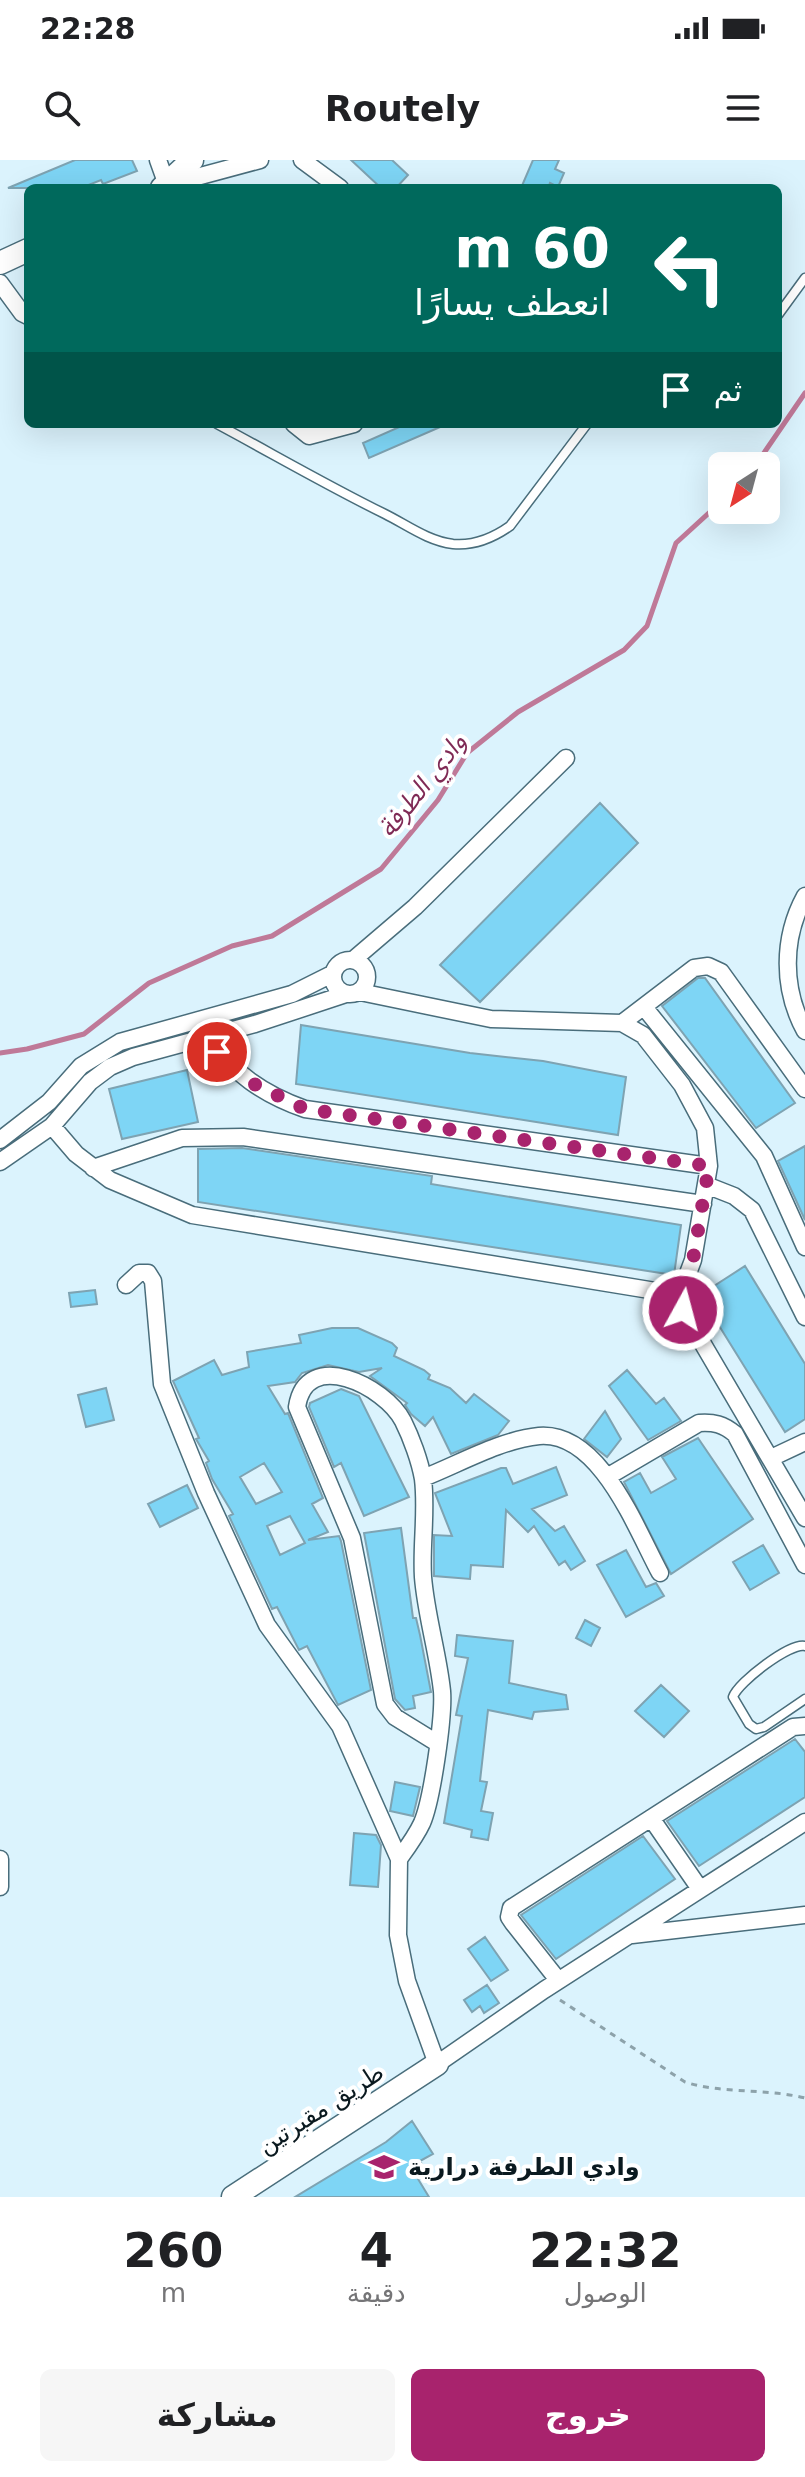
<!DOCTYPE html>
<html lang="ar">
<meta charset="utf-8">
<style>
:root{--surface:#fff;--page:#f6f6f6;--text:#202124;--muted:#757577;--accent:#a8236d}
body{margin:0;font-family:"DejaVu Sans","Noto Sans Arabic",sans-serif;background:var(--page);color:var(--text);direction:rtl;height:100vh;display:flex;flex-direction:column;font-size:30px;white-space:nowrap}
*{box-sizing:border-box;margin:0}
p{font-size:26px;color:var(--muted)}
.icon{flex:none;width:44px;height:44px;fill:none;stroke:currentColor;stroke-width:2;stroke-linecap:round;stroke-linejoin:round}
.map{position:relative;height:2037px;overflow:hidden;direction:ltr}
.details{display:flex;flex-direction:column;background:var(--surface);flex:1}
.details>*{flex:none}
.guide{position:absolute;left:24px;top:24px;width:758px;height:244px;border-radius:12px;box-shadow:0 8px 32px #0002;direction:rtl;background:#00695c;color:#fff;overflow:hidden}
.needle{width:52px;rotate:216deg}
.fabs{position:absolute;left:708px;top:292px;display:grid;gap:16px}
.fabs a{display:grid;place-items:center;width:72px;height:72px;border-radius:12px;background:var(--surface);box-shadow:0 8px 32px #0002;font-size:40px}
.pin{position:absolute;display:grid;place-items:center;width:68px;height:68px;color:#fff;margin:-34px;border:4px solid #fff;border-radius:50%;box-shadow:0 2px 8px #0007}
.me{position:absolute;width:88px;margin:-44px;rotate:7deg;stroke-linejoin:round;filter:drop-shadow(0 0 6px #0008)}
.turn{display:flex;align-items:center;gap:28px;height:168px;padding:0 40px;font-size:36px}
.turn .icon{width:104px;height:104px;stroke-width:2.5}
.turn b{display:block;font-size:56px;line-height:68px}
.then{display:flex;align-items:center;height:76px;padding:0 40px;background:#0003;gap:16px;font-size:30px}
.eta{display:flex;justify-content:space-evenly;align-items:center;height:136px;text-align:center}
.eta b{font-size:48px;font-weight:600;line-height:56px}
.button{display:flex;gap:16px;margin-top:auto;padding:16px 40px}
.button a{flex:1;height:92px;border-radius:12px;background:var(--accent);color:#fff;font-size:32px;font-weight:600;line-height:92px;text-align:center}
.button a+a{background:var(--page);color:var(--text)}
.status{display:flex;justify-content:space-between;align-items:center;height:56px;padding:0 40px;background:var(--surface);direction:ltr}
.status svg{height:22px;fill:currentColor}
header{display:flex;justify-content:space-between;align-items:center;height:104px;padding:0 40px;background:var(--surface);font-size:36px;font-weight:600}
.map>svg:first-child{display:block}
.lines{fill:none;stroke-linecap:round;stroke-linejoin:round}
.stream{stroke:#bf7998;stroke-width:5}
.building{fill:#7ed5f5;stroke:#7ea3b2;stroke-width:2;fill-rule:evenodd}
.lane-casing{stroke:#496d7b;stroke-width:11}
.street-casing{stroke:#496d7b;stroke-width:19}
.secondary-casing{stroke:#496d7b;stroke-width:25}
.path{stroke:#8da2aa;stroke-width:3;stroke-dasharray:6 6;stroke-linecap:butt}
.lane{stroke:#fff;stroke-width:8}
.street{stroke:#fff;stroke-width:16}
.secondary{stroke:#fff;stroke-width:22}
.route{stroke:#a8236d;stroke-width:14;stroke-dasharray:0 25.2}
.labels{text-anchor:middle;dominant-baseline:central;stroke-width:8;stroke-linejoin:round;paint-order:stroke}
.street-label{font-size:24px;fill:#0a191f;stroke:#fff}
.poi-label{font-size:24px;font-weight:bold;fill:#0a191f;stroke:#fff;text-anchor:start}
.water-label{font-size:26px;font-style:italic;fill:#7f2a55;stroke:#fff}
</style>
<div class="status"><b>22:28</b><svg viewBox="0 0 49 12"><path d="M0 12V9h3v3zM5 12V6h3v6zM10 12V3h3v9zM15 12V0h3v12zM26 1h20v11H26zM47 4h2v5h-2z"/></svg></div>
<header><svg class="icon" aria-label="menu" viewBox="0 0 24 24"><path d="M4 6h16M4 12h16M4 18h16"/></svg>Routely<svg class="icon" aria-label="search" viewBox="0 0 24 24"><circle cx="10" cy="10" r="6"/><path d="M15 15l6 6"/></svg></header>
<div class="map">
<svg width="805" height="2037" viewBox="0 0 805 2037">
<rect width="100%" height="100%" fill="#dbf3fd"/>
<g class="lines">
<path class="stream" d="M755 306 805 233
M0 893 27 889 84 874 149 823 232 786 272 776 381 709 438 640 467 593 518 552 624 490 647 466 676 383 722 341"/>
</g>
<path class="building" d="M75 0H132L137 11 103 24 101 20 81 28H8Z
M351 0H392L408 15 396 28H381Z
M533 0H559L555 9 564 13 558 27 550 23 548 28H521Z
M406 264H447L369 298 363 283Z
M600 643 638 683 480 842 440 805Z
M698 818H705L795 943 756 968 662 846Z
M301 865 470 893 543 901 626 917 618 975 296 924Z
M187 910 198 962 122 979 109 929Z
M805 986V1060L778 1001Z
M242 988 432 1016 431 1024 681 1065 674 1115 198 1042V989Z
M745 1106 805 1204V1259L785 1272 700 1135Z
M95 1130 97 1144 71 1147 69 1133Z
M332 1168H358L392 1183 397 1188 394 1196 424 1210 430 1215 428 1219 450 1228 466 1243 474 1234 509 1261 498 1275 451 1294 433 1257 425 1266 411 1254 405 1245 407 1243 370 1216 382 1208 359 1212 328 1205 302 1213 295 1222 268 1226 285 1254 288 1253 323 1338 312 1344 328 1372 308 1380 339 1376 341 1381 371 1530 338 1545 307 1486 299 1490 277 1447 272 1449 229 1356 233 1354 212 1319 206 1303 209 1301 196 1279 199 1278 173 1221 214 1200 222 1215 249 1207 247 1192 301 1183 299 1175ZM264 1303 282 1332 256 1344 240 1317ZM290 1356 305 1383 280 1395 267 1366Z
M627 1210 656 1244 664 1238 681 1261 648 1280 609 1226Z
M106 1228 114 1260 86 1267 78 1235Z
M341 1229 359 1236 409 1337 364 1356 341 1303 334 1307 309 1247 310 1243Z
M605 1251 621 1279 607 1297 584 1279Z
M698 1278 753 1359 671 1414 624 1322 640 1313 651 1333 676 1319 662 1297Z
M556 1307 567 1335 532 1349 555 1371 564 1366 585 1401 571 1410 565 1401 559 1405 534 1366 528 1372 506 1350 503 1407 471 1405 470 1419 434 1416V1375L452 1376 435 1333 501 1308H506L513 1324Z
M187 1325 198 1348 160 1367 148 1344Z
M401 1368 413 1458H416L420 1475 431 1532 413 1536 415 1548 405 1550 395 1539 364 1373Z
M763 1385 779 1413 750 1430 733 1402Z
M626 1390 646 1427 656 1423 664 1436 626 1457 597 1405Z
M585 1460 600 1468 591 1486 576 1478Z
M457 1475 513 1481 509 1523 566 1535 568 1549 534 1552 532 1559 488 1550 480 1621 487 1622 481 1651 493 1653 488 1680 471 1677 472 1670 444 1663 462 1556 456 1555 468 1498 455 1496Z
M661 1525 689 1551 664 1577 635 1551Z
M795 1579 805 1592V1637L699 1706 667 1661Z
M395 1622 420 1627 413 1656 390 1651Z
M354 1673 376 1675 381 1685 378 1727 350 1725Z
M643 1676 675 1719 556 1799 521 1755Z
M485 1777 508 1810 491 1821 468 1789Z
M487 1825 499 1843 484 1853 480 1846 472 1852 464 1840Z
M412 1961 433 1994 420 2001 428 2014 418 2019 429 2037H295L386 1982Z"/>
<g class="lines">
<g class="lane-casing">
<path id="lane" d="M778 155 805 118
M217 264C273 294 328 326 385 354 407 365 428 381 453 384 474 386 493 378 510 366L587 264
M805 1486C791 1482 738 1522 733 1537L749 1564 756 1569 764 1567 805 1539"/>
</g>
<g class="street-casing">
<path id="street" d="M158 0 167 25 260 0
M302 0 340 28
M0 123 22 153 28 156
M294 264 309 276 354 264
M805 736C782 778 782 829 805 871
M333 817a17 17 0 1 1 34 0a17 17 0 1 1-34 0Z
M353 800 415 747 566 598
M360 832 491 859 622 863 643 875 682 925 705 968 709 1006 693 1100 680 1135 683 1150 805 1358
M644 847 764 996 805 1087
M622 863 694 808 708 806 721 812 805 929
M207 878C234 913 262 934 305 949L709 1006
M52 966 76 994 110 1020 192 1055 680 1135
M0 980 49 942 81 906 120 882 292 834 332 814
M0 1002 52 966 90 922 110 907 133 897 255 864 346 834
M93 1008 182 978 243 977 703 1044
M706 1025 734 1036 752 1050 805 1157
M126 1125 139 1113H148L153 1121 162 1224 206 1333 267 1465 340 1566 399 1699 398 1775 407 1821 437 1904 544 1830 805 1662
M771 1298 805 1282
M607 1317 699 1263C714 1262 723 1264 735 1274L805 1405
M423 1318C459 1304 500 1280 539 1276 600 1271 636 1369 660 1413
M651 1658 700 1729
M0 1699V1727
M399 1699C407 1688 416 1676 422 1663 432 1640 444 1557 442 1531 438 1493 426 1455 423 1417 421 1385 427 1351 423 1319 420 1301 411 1277 403 1261 385 1226 306 1187 297 1247L352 1378 385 1544 395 1557 437 1583
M632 1775 805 1755
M558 1820 513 1763 509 1757 511 1748 793 1567 805 1566"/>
</g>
<g class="secondary-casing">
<path id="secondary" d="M162 28 192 0
M0 103 28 90
M233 2037 437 1904"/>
</g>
<path class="path" d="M560 1840 685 1922C722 1934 765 1928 805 1938"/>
<use href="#lane" class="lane"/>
<use href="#street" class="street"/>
<use href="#secondary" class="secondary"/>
</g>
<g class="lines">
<path class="route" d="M217 892 246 920 305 949 709 1006 693 1100 680 1135 683 1150"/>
</g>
<defs>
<g id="school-bare" transform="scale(2.4)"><path d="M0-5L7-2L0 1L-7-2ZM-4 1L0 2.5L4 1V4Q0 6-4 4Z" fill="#a8236d" stroke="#fff" stroke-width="2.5" paint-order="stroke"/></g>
</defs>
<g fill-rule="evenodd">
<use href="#school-bare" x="384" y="2007"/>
</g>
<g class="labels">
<g class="street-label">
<text transform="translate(321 1949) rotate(-33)">طريق مقبرتين</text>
</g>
<g class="poi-label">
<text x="408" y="2007">وادي الطرفة درارية</text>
</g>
<g class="water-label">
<text transform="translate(422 625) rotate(-52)">وادي الطرفة</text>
</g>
</g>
</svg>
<div class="fabs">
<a><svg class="needle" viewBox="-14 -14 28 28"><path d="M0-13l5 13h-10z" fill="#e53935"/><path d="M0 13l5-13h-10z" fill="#757577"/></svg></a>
</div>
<div class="pin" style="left:217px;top:892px;background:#d93025"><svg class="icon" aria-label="arrive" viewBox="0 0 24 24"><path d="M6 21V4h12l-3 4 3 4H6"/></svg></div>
<svg class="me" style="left:683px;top:1150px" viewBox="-20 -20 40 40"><circle r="17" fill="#a8236d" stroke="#fff" stroke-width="3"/><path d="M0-11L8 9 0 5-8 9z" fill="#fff"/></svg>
<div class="guide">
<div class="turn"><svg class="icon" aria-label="left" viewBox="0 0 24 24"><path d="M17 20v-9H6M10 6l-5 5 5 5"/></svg><div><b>60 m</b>انعطف يسارًا</div></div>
<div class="then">ثم<svg class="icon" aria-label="arrive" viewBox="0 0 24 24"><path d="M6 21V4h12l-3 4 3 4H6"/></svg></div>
</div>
</div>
<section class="details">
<div class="eta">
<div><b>22:32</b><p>الوصول</p></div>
<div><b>4</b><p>دقيقة</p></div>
<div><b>260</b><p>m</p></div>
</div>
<div class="button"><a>خروج</a><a>مشاركة</a></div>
</section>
